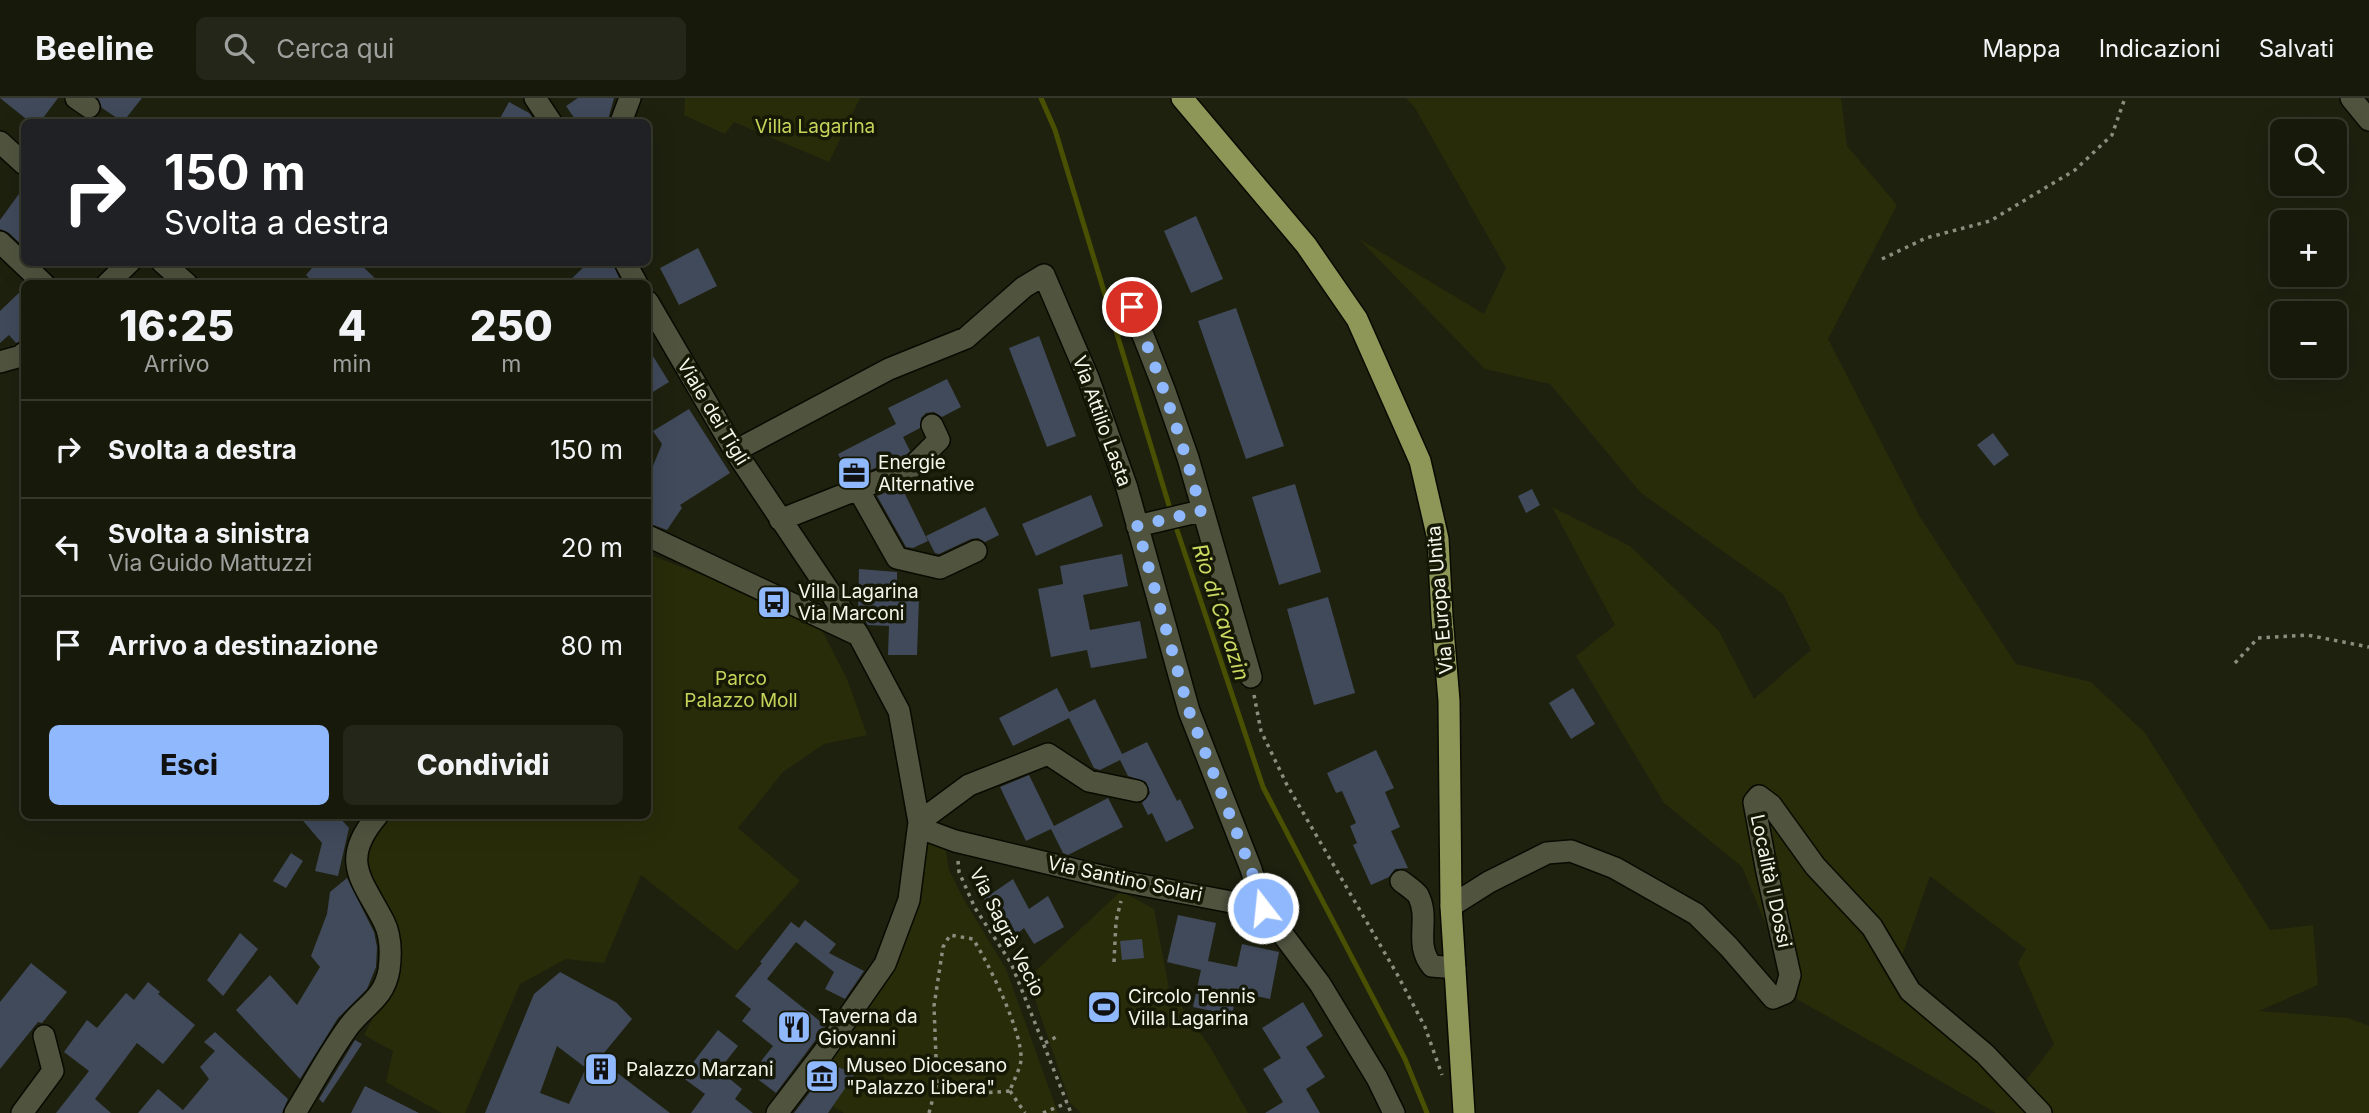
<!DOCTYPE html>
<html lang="it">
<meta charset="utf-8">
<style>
:root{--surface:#17190b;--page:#242619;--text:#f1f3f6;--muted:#9ea09d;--line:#36382c;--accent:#8fb8fd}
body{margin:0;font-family:Inter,sans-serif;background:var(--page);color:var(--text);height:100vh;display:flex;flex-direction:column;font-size:26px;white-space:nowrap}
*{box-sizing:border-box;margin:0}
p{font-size:23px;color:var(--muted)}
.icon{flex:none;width:38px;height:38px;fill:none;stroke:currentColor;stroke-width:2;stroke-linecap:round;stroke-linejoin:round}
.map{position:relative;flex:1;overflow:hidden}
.details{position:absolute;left:21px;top:182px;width:630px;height:539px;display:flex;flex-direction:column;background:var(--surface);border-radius:10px;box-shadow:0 7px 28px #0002,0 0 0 2px var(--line)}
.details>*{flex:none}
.banner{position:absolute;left:21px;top:21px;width:630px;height:147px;border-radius:10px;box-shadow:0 7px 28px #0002,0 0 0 2px var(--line);background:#202124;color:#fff;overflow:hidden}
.controls{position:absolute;left:2270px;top:21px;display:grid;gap:14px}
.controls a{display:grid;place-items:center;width:77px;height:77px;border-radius:10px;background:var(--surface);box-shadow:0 7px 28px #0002,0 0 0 2px var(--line);font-size:35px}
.pin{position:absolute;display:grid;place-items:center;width:60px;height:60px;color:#fff;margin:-30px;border:4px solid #fff;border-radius:50%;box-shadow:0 2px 7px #0007}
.me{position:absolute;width:77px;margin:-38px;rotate:344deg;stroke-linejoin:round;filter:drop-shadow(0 0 5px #0008)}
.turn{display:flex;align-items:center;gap:24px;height:147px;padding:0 28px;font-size:32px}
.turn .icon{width:91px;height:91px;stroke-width:2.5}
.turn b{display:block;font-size:49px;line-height:60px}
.eta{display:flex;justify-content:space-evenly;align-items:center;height:119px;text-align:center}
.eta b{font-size:42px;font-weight:800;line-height:49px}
.action{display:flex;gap:14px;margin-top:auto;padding:14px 28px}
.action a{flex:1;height:80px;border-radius:10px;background:var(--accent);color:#111;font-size:28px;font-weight:800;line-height:80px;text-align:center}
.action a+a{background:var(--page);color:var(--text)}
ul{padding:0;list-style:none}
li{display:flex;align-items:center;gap:21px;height:98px;padding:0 28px;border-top:2px solid var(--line)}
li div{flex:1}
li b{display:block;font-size:26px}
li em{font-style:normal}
header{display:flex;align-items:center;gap:42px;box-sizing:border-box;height:98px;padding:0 35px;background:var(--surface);border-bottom:2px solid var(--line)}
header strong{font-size:33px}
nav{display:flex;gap:38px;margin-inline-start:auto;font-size:24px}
.search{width:490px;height:63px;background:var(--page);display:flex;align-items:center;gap:18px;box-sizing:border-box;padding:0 24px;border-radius:10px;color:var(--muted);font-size:26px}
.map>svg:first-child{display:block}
.green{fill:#282c09;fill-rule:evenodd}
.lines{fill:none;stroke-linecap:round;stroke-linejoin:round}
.stream{stroke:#4a5001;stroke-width:5}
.building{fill:#404a5b;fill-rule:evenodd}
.minor-casing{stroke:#090a00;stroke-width:24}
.major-casing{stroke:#090a00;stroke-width:24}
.path{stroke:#8b8d7e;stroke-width:3.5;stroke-dasharray:3.5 5;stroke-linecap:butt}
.minor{stroke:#50543f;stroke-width:21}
.major{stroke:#8e9658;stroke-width:21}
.route{stroke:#8fb8fd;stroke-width:12;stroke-dasharray:0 21.6}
.labels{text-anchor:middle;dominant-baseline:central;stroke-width:7;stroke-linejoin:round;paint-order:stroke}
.park-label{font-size:19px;fill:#c6d35a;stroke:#161806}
.street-label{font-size:19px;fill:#f3f6ea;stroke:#161806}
.poi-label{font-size:19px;fill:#f3f6ea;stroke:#161806;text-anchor:start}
.water-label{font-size:21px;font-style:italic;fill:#ccda61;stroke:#161806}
</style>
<header>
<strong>Beeline</strong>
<div class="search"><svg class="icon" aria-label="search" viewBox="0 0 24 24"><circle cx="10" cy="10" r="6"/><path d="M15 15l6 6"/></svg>Cerca qui</div>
<nav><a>Mappa</a><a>Indicazioni</a><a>Salvati</a></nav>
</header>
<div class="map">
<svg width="2369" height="1015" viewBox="0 0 2369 1015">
<rect width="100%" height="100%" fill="#1f210f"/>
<path class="green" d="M685 0H860L829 64 734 24 725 36 684 17Z
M1406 0H1841L1847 48 1897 107 1828 241 1920 419 2016 566 2091 584 2145 635 2270 832 2313 827 2318 887 2259 913 2348 920 2369 928V1015H1996L1797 901 1742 769 1664 705 1576 558 1615 527 1552 409 1630 448 1719 533 1754 601 1811 552 1783 496 1641 395 1550 286 1485 271 1359 141 1484 216 1506 170 1415 10ZM1930 778 2026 851 2018 865 2054 946 2021 989 1907 903 1899 866Z
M648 456 816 521 847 581 867 637 824 646 783 674 738 730 800 783 737 853 641 777 604 865 566 861 520 886 465 1015H442L386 984 393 953 364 937 390 888 365 757 384 718H648Z
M931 742 938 743 946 753 949 772 963 800 1006 871 1058 1015H844L832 1008 855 976 824 962 867 906 922 750Z
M1121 793 1154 811 1169 891 1210 949 1248 1015H1081L1070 1005 1028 880Z"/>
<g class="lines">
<path class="stream" d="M1041 0 1055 32 1171 414
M1174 423 1263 689 1405 961 1427 1015"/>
</g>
<path class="building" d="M0 0H58L40 24H30Z
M98 0H142L123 24 102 10Z
M578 0H614L608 22 604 24H577L566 8Z
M509 4 529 15 536 24H498Z
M24 89V149L9 135 0 131V122Z
M1196 118 1223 181 1191 195 1164 133Z
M698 150 717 188 679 207 660 170Z
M317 164H358L381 186H315L306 177Z
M589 164H612L622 186H566Z
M24 190V242L16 245 9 237 0 245V213Z
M1236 210 1284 348 1246 361 1198 223Z
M1039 238 1076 338 1047 349 1009 250Z
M648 250 669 284 648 297Z
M947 281 961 309 942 319 934 314 926 315 921 320 920 330 903 339 910 353 905 358 850 380 838 356 896 326 888 310Z
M689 311 730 375 680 407 682 410 667 432 648 425V380L662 346 653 333Z
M1993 335 2009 357 1994 368 1977 347Z
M1295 386 1321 474 1279 487 1252 399Z
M901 388 928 443 913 450 906 449 877 398Z
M1532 391 1540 407 1526 415 1518 398Z
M1091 397 1103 428 1036 458 1022 426Z
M985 409 999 437 985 444 978 440 971 441 939 456 935 455 926 438Z
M1122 456 1128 488 1083 497 1090 532 1140 523 1147 560 1091 570 1087 552 1051 559 1038 491 1063 486 1060 468Z
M859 471 897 474V500H919L917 557H888L889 528 868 527 858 512Z
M1328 499 1355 595 1314 607 1287 511Z
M1057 590 1069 614 1095 601 1122 656 1147 644 1177 703 1180 701 1194 730 1166 744 1152 715 1148 717 1142 705 1150 695 1146 684 1128 678 1120 662 1100 672 1094 670 1069 620 1013 648 999 620Z
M1573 590 1595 626 1571 641 1549 605Z
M1376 652 1394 690 1385 694 1400 729 1391 733 1408 770 1395 771 1389 779 1371 787 1353 747 1357 745 1350 728 1356 725 1342 693 1336 695 1327 675Z
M1029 677 1054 728 1108 700 1123 729 1068 757 1063 755 1051 731 1026 743 1000 689Z
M299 718H338L349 730 338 778 315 773 322 745Z
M291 755 303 763 286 790 273 783Z
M347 780 374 834 377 849 376 869 367 891 338 920 300 981 236 912 270 877 297 907 320 869 311 858 327 816 330 794Z
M1013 781 1029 811 1048 798 1064 829 1034 846 1024 830 1009 843 984 801Z
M1178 817 1216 825 1208 863 1237 869 1242 846 1279 854 1270 901 1237 894 1232 917 1193 909 1201 872 1167 864Z
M805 822 836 846 829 855 864 873 845 901 825 891 834 874 796 844 767 881 826 928 776 995 751 976 773 948 742 923 751 911 735 898 762 865 760 864 791 824 799 830Z
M240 835 258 851 223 898 207 882Z
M1142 841 1144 860 1122 862 1120 843Z
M31 865 67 894 42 925 38 924 0 971V904Z
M560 874 617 905 632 921 599 961 670 1015H485L534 896ZM557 948 586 970 569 1006 540 995Z
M148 884 160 894 158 896 195 927 163 966 137 945 95 1001 111 1015H56L89 973 64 954 87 922 97 930 126 895 134 902Z
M1303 904 1323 938 1306 949 1325 979 1306 991 1320 1015H1265L1283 1004 1263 971 1281 960 1262 930Z
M718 932 738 948 719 972 742 991 735 1001 753 1015H691L705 996 682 979Z
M215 934 288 1001 282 1015H138L158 991 183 1012 209 981 200 969 215 953 204 944Z
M355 942 362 946 323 1005 319 1001Z
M831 966 855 976 828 1015H794Z
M365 988 419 1015H351Z"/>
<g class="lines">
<g class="minor-casing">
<path id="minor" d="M76 0 89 9
M535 0 551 24
M2351 0 2369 22
M621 24 630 0
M0 44 24 66
M0 144 44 186
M162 164 187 186
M625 164 637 186
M107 186 130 164
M648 204 735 353 858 536 899 613 919 724 909 802 885 866 823 955 777 1015
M1132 209 1164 291 1188 360 1251 579
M0 264 21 258 24 255
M735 353 889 271 966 240 1024 189 1044 177 1089 282 1127 390 1189 613 1251 771 1263 810 1320 886 1377 980 1394 1015
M858 391 897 460 940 470 976 453
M780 422 911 370 939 342 932 327
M1137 428 1201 413
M648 438 856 536
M919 724 928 733 955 743 1126 784 1263 810
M919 724 969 687 1048 656 1089 683 1137 693
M1401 783C1406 787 1414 792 1418 797 1431 822 1413 845 1432 868L1455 870
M1451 808 1489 784 1547 755 1571 753 1615 770 1696 816 1729 849 1773 900 1785 895 1790 877 1767 774 1754 704 1759 698 1771 707 1815 768 1872 829 1910 893 1985 956 2041 1015
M22 1015 53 973 44 938
M295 1015C313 986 329 955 349 928 365 907 384 901 389 872 391 857 391 838 384 824 362 781 339 763 377 718"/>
</g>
<g class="major-casing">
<path id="major" d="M1182 0 1306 147 1357 221 1420 363 1438 441 1442 519 1449 603 1451 808 1464 1015"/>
</g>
<path class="path" d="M1882 161 1926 140 1990 123 2075 72 2112 37 2125 0
M2235 565 2258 540 2307 537 2369 549
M1254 597 1261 633 1287 687 1397 876 1425 929 1442 977
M958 763 959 774 975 810 1011 865 1071 1015
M1114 864 1116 823 1121 803
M1045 945 1058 938
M937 985 934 908 943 849 950 837 973 841C988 864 1023 935 1021 962 1020 972 1013 983 1010 993
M1010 993 1025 1015
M929 1015 937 985 968 996 1010 993
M1043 1015 1067 1005"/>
<use href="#minor" class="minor"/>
<use href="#major" class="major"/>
</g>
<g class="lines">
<path class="route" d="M1132 209C1159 276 1183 343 1201 413L1137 428 1189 613 1251 771 1263 810"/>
</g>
<defs>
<g id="office-square" transform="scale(1.75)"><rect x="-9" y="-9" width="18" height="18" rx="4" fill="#8fb8fd" stroke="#161806"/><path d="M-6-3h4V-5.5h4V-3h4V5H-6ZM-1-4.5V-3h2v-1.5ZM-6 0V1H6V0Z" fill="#111"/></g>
<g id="bus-square" transform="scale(1.75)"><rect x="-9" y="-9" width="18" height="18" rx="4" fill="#8fb8fd" stroke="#161806"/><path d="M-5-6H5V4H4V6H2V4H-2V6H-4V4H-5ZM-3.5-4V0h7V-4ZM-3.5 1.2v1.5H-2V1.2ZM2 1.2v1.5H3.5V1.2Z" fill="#111"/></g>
<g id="stadium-square" transform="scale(1.75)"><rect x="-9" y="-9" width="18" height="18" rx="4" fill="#8fb8fd" stroke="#161806"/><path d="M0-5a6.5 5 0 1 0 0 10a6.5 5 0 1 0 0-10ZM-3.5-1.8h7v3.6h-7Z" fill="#111"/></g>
<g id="restaurant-square" transform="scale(1.75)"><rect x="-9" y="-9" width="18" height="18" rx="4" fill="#8fb8fd" stroke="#161806"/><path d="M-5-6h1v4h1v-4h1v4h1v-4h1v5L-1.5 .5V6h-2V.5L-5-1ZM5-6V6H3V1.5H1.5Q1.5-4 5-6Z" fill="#111"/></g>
<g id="building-square" transform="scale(1.75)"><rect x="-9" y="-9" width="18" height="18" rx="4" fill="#8fb8fd" stroke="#161806"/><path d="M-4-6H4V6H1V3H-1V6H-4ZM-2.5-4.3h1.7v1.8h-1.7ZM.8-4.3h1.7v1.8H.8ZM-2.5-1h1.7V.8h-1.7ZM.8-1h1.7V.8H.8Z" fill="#111"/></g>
<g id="museum-square" transform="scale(1.75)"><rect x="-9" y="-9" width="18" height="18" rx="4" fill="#8fb8fd" stroke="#161806"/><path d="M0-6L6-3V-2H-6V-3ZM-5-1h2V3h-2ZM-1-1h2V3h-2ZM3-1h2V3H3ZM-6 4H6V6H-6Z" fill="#111"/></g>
</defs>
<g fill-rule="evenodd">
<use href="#office-square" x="854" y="375"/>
<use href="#bus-square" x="774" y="504"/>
<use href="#stadium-square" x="1104" y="909"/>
<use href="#restaurant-square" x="794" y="929"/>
<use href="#building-square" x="601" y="971"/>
<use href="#museum-square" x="822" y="978"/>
</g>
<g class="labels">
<g class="park-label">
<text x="815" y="28">Villa Lagarina</text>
<text x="741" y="580">Parco<tspan x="741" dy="22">Palazzo Moll</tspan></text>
</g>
<g class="street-label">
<text transform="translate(713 314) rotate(59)">Viale dei Tigli</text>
<text transform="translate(1102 323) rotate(70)">Via Attilio Lasta</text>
<text transform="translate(1440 502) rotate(-95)">Via Europa Unita</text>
<text transform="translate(1125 781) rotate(12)">Via Santino Solari</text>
<text transform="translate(1771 783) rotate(78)">Località I Dossi</text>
<text transform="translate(1007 834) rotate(63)">Via Sagrà Vecio</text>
</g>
<g class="poi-label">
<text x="878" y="364">Energie<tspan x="878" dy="22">Alternative</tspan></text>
<text x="798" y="493">Villa Lagarina<tspan x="798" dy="22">Via Marconi</tspan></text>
<text x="1128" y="898">Circolo Tennis<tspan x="1128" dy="22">Villa Lagarina</tspan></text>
<text x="818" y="918">Taverna da<tspan x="818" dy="22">Giovanni</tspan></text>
<text x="846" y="967">Museo Diocesano<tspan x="846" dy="22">"Palazzo Libera"</tspan></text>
<text x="626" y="971">Palazzo Marzani</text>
</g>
<g class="water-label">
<text transform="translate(1221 514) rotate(72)">Rio di Cavazin</text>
</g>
</g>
</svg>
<div class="controls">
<a><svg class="icon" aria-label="search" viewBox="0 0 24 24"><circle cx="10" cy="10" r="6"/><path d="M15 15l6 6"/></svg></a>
<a>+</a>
<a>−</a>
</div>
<div class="pin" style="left:1132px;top:209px;background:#d93025"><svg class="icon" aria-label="arrive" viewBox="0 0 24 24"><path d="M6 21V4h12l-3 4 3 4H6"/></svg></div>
<svg class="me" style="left:1263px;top:810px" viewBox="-20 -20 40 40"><circle r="17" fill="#8fb8fd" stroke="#fff" stroke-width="3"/><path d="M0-11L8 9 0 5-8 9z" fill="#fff"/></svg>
<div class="banner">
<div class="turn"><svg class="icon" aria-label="right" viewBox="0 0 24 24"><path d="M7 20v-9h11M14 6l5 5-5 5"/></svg><div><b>150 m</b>Svolta a destra</div></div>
</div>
<section class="details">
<div class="eta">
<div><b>16:25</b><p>Arrivo</p></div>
<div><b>4</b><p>min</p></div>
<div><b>250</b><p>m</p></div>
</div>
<ul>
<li><svg class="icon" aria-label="right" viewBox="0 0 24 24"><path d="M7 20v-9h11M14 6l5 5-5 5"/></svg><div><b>Svolta a destra</b></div><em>150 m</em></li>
<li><svg class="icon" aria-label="left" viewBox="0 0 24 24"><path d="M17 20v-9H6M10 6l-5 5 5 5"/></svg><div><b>Svolta a sinistra</b><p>Via Guido Mattuzzi</p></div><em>20 m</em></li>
<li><svg class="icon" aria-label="arrive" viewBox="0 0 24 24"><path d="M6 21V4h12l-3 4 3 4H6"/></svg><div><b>Arrivo a destinazione</b></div><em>80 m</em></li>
</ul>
<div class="action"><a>Esci</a><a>Condividi</a></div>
</section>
</div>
